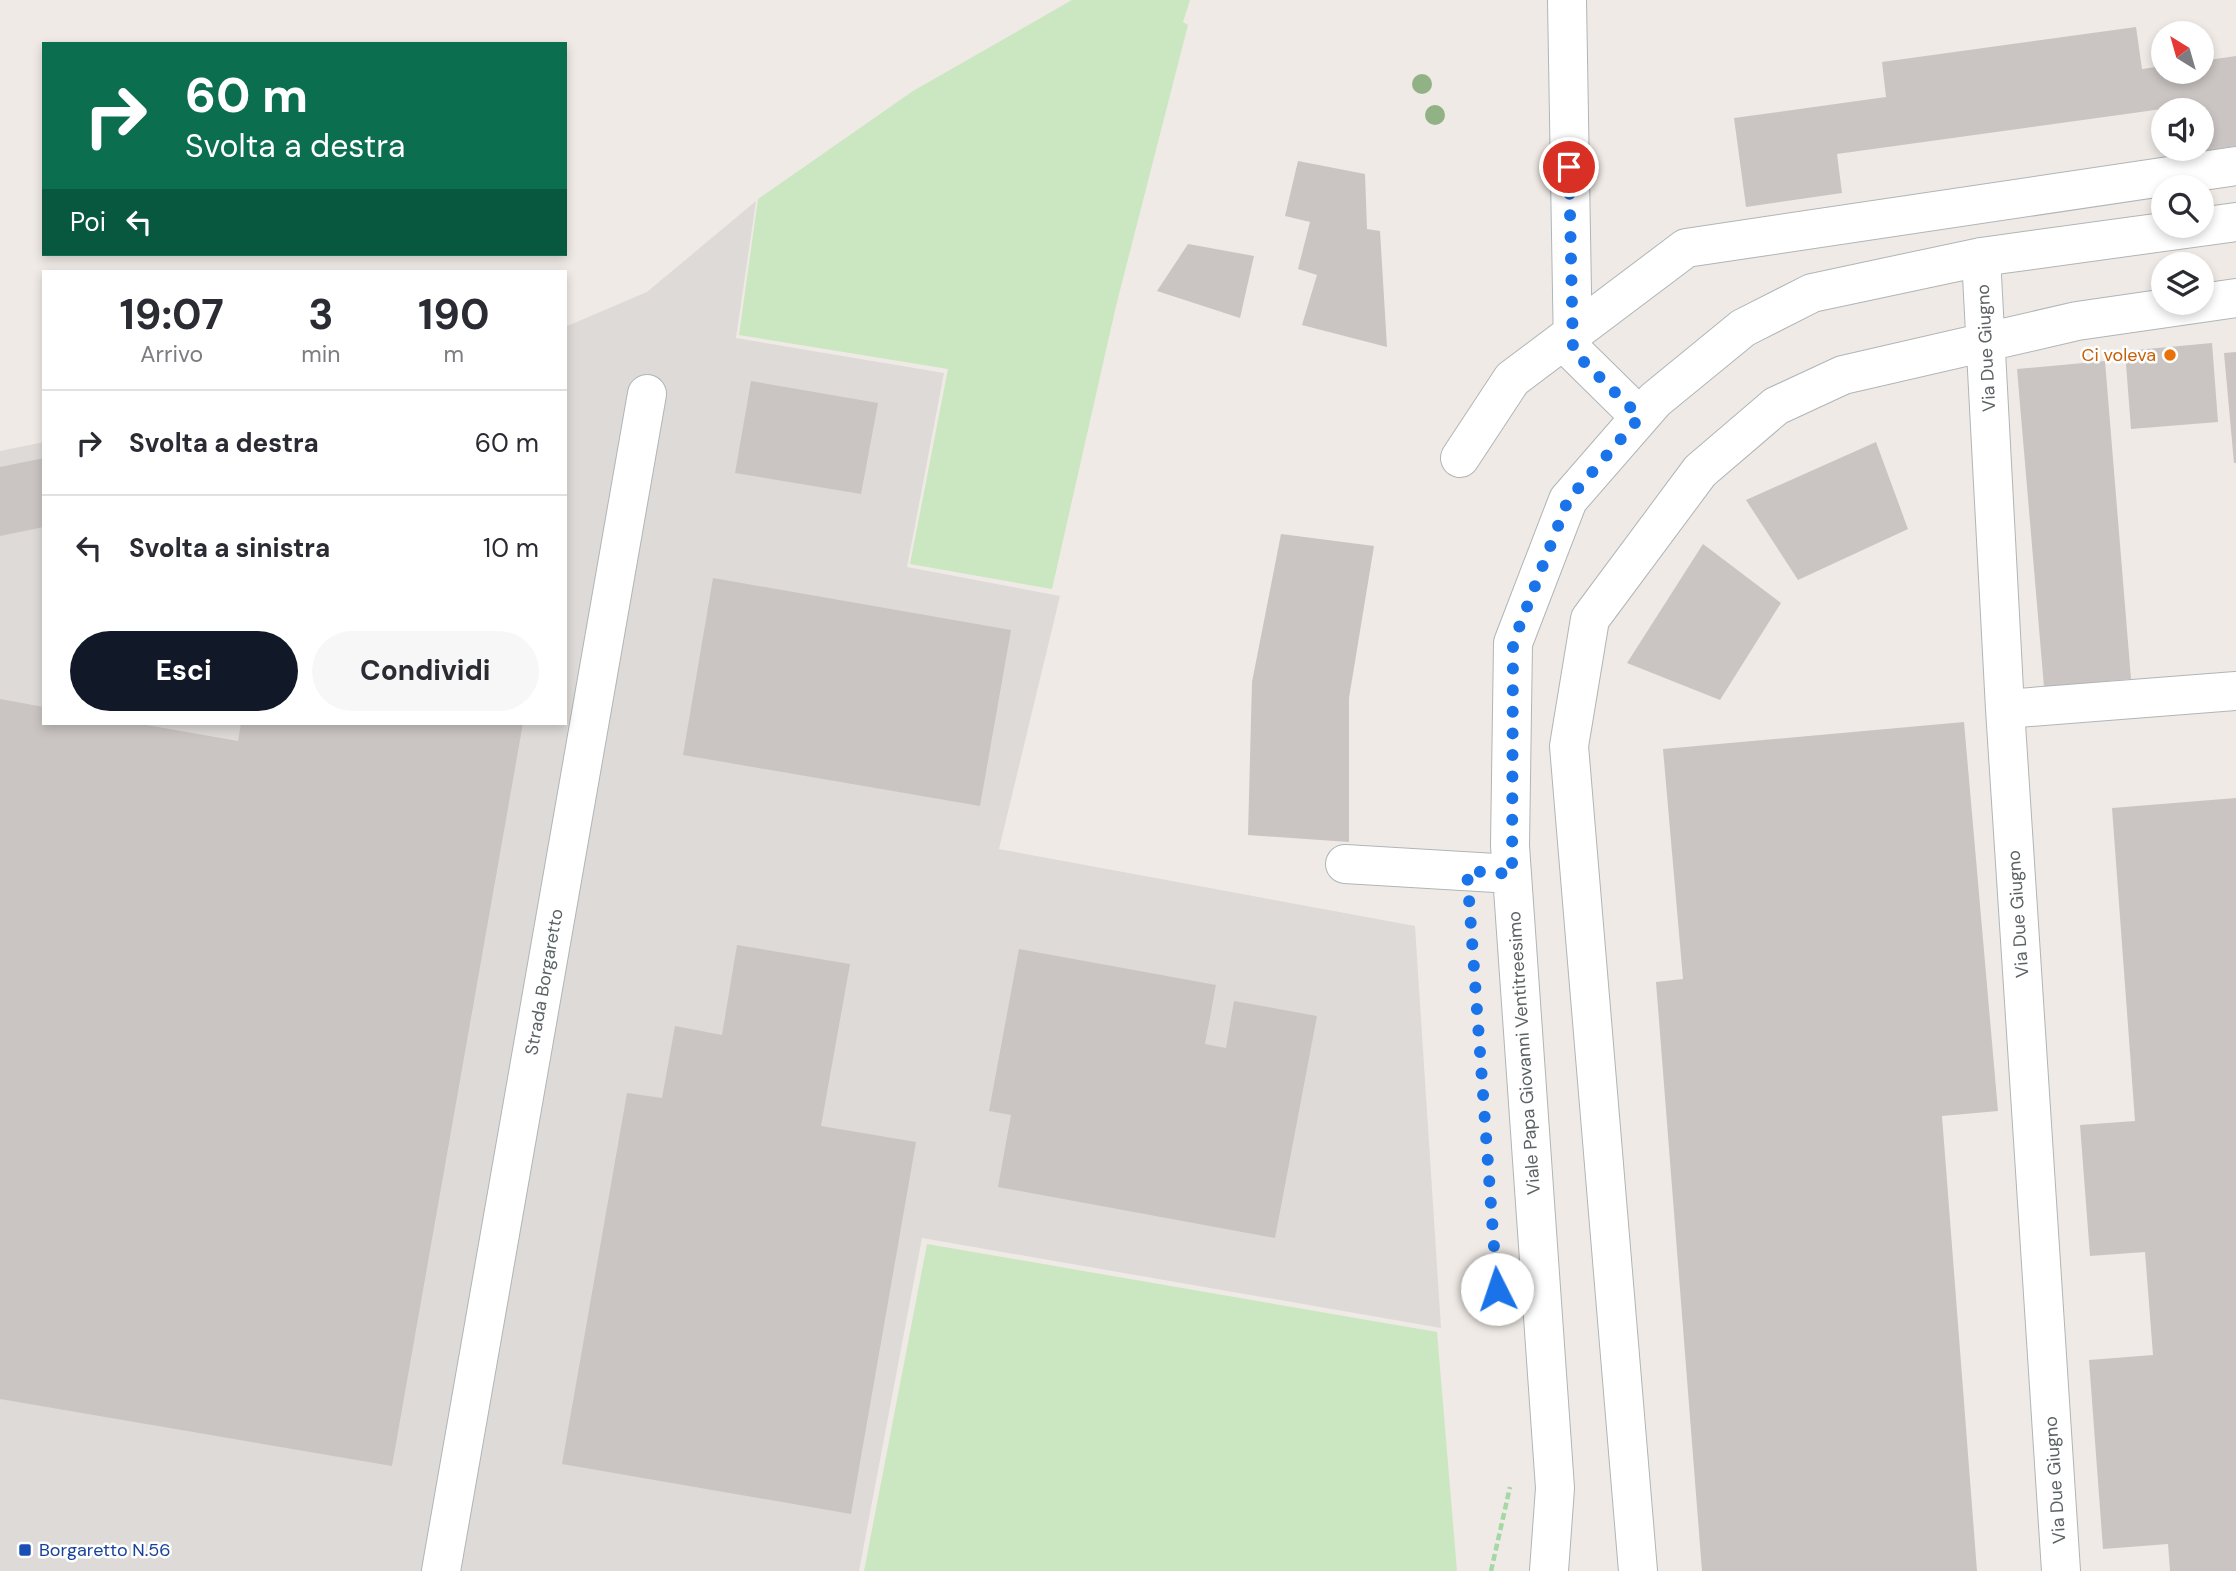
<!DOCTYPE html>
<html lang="it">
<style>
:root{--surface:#fff;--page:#f7f7f7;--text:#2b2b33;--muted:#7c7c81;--line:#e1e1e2;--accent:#111827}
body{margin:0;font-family:"DM Sans",sans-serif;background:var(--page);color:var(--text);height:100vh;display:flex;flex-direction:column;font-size:26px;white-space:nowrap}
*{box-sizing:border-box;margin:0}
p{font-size:23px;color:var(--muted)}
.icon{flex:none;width:38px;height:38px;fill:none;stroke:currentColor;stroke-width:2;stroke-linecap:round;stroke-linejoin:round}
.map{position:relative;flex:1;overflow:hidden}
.sheet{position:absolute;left:42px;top:270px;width:525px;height:455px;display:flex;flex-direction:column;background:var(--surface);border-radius:0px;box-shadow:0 4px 10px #0003}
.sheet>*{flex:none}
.banner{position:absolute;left:42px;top:42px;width:525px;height:214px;border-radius:0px;box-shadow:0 4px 10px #0003;background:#0b6e4f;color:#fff;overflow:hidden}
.needle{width:46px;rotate:323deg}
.controls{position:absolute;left:2151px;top:21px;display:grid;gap:14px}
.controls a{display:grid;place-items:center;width:63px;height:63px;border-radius:50%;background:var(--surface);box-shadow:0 4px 10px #0003;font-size:35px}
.pin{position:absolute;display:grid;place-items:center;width:60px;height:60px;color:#fff;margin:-30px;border:4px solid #fff;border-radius:50%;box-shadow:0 2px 7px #0007}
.me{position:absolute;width:77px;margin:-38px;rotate:356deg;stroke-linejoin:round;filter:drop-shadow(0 0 5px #0008)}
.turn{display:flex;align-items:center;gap:24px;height:147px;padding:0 28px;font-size:32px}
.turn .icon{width:91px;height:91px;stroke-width:2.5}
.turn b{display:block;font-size:49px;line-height:60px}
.then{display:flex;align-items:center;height:66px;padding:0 28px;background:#0003;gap:14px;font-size:26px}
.eta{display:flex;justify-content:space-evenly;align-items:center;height:119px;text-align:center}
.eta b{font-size:42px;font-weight:700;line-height:49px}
.action{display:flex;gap:14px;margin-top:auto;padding:14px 28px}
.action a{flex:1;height:80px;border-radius:42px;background:var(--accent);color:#fff;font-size:28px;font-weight:700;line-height:80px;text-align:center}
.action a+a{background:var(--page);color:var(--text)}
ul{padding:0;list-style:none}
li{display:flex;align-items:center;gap:21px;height:105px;padding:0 28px;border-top:2px solid var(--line)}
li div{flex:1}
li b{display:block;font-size:26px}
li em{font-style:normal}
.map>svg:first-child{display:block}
.industrial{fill:#dedad7}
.green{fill:#cae7c1}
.building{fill:#cac5c2}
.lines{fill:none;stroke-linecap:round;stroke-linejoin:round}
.minor-casing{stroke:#b0b5b7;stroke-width:40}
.path{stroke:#a4d9a5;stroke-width:4.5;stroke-dasharray:7 3.5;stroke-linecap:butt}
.minor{stroke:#fff;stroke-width:38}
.tree{fill:#90b284}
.route{stroke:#1a73e8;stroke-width:12;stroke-dasharray:0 21.6}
.food-dot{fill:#e8710a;stroke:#fff;stroke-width:2.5}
.transit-dot{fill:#1a4fb4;stroke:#fff;stroke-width:2.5}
.labels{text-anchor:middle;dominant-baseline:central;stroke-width:5;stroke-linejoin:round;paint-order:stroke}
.street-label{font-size:18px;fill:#5c6365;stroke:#fff}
.food-label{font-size:18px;fill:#c56008;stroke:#fff;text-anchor:end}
.transit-label{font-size:18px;fill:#164399;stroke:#fff;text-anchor:start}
</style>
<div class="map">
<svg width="2236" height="1571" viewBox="0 0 2236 1571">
<rect width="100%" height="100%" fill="#efeae5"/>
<path class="industrial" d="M756 201 736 338 944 373 907 567 1060 596 999 849 1415 926 1441 1328 922 1238 859 1571H0V451L44 442V723H565V327L647 292Z"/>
<path class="green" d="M1072 0H1190L1183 22 1188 25 1116 306 1052 589 910 564 948 369 739 335 758 199 913 91Z
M927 1244 1437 1332 1457 1571H864Z"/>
<path class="building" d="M2136 27 2142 69 2163 66V72H2202V61L2236 56V146L2198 152V149H2202V110H2192L2191 105 1837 154 1842 193 1746 207 1734 118 1886 97 1882 62Z
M1298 161 1365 174 1367 229 1380 231 1387 347 1302 325 1317 275 1298 269 1310 222 1285 216Z
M1188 244 1254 256 1240 318 1157 291Z
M2212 343 2218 422 2131 429 2125 351Z
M2236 352V463H2234L2224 353Z
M2105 361 2131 679 2044 687 2017 369Z
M751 381 878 403 861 494 735 473Z
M1876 442 1908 529 1798 580 1746 500Z
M44 458V527L0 536V467Z
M1281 534 1374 546 1349 698V842L1248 835 1252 682Z
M1703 544 1781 603 1720 700 1627 663Z
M713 578 1011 630 980 806 683 755Z
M0 699 44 707V723H135L238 741 241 723H523L392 1466 0 1399Z
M1964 722 1998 1111 1942 1116 1977 1571H1702L1656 982 1683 979 1663 749Z
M2236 798V1571H2170L2168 1544 2103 1549 2089 1360 2153 1355 2145 1252 2090 1256 2080 1125 2135 1121 2112 808Z
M737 945 850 964 821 1126 916 1142 851 1514 562 1464 627 1093 662 1098 675 1026 722 1035Z
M1019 949 1216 985 1205 1044 1226 1048 1234 1001 1317 1016 1275 1238 998 1187 1011 1115 989 1111Z"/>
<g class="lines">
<g class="minor-casing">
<path id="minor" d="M1567 0 1573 351 1640 417
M1981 257 2005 709 2061 1571
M1460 458 1512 379 1686 248 2236 166
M2005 709 2236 691
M1345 864 1512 874
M441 1571 647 394
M1549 1571 1555 1488 1510 846 1513 643 1568 500 1655 400 1743 328 1812 293 1981 257 2236 222
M1638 1571 1569 746 1590 619 1700 471 1776 406 1843 375 2077 321 2236 298"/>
</g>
<path class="path" d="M1491 1571 1510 1487"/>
<use href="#minor" class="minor"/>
</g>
<g class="tree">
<circle cx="1422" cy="84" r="10"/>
<circle cx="1435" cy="115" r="10"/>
</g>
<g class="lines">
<path class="route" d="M1497 1289 1467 871 1512 874 1513 643 1568 500 1640 417 1573 351 1569 167"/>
</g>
<circle class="food-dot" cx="2170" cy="355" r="7"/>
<rect class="transit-dot" x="18" y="1543" width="14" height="14" rx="3.5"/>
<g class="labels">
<g class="street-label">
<text transform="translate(1986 348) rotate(-93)">Via Due Giugno</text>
<text transform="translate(2018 914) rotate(-94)">Via Due Giugno</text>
<text transform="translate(544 982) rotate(-80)">Strada Borgaretto</text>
<text transform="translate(1524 1053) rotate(-94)">Viale Papa Giovanni Ventitreesimo</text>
<text transform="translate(2055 1480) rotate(-94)">Via Due Giugno</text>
</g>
<g class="food-label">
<text x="2156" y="355">Ci voleva</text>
</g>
<g class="transit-label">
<text x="39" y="1550">Borgaretto N.56</text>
</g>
</g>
</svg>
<div class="controls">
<a><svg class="needle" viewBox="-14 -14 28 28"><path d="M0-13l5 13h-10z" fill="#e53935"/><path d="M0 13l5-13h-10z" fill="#7c7c81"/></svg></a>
<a><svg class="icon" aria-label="sound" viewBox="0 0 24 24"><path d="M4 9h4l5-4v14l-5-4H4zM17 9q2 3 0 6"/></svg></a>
<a><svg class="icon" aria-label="search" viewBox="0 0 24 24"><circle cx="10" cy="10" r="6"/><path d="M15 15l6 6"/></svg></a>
<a><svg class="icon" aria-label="layers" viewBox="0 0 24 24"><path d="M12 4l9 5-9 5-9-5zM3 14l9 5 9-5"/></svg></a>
</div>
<div class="pin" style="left:1569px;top:167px;background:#d93025"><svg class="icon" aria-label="arrive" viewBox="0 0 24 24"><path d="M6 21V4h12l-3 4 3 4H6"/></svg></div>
<svg class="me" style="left:1497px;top:1289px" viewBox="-20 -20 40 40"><circle r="19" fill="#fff"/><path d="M0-13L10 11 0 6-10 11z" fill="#1a73e8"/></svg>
<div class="banner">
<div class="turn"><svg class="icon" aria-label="right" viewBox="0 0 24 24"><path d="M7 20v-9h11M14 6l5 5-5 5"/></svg><div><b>60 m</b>Svolta a destra</div></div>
<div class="then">Poi<svg class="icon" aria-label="left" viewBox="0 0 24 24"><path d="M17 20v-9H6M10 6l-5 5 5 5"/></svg></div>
</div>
<section class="sheet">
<div class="eta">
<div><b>19:07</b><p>Arrivo</p></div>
<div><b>3</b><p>min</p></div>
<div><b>190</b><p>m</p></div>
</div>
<ul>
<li><svg class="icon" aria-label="right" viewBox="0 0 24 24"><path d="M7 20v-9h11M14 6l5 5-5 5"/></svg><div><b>Svolta a destra</b></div><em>60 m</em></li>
<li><svg class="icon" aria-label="left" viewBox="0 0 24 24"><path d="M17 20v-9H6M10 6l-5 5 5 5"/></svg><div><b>Svolta a sinistra</b></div><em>10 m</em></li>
</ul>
<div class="action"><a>Esci</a><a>Condividi</a></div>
</section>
</div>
